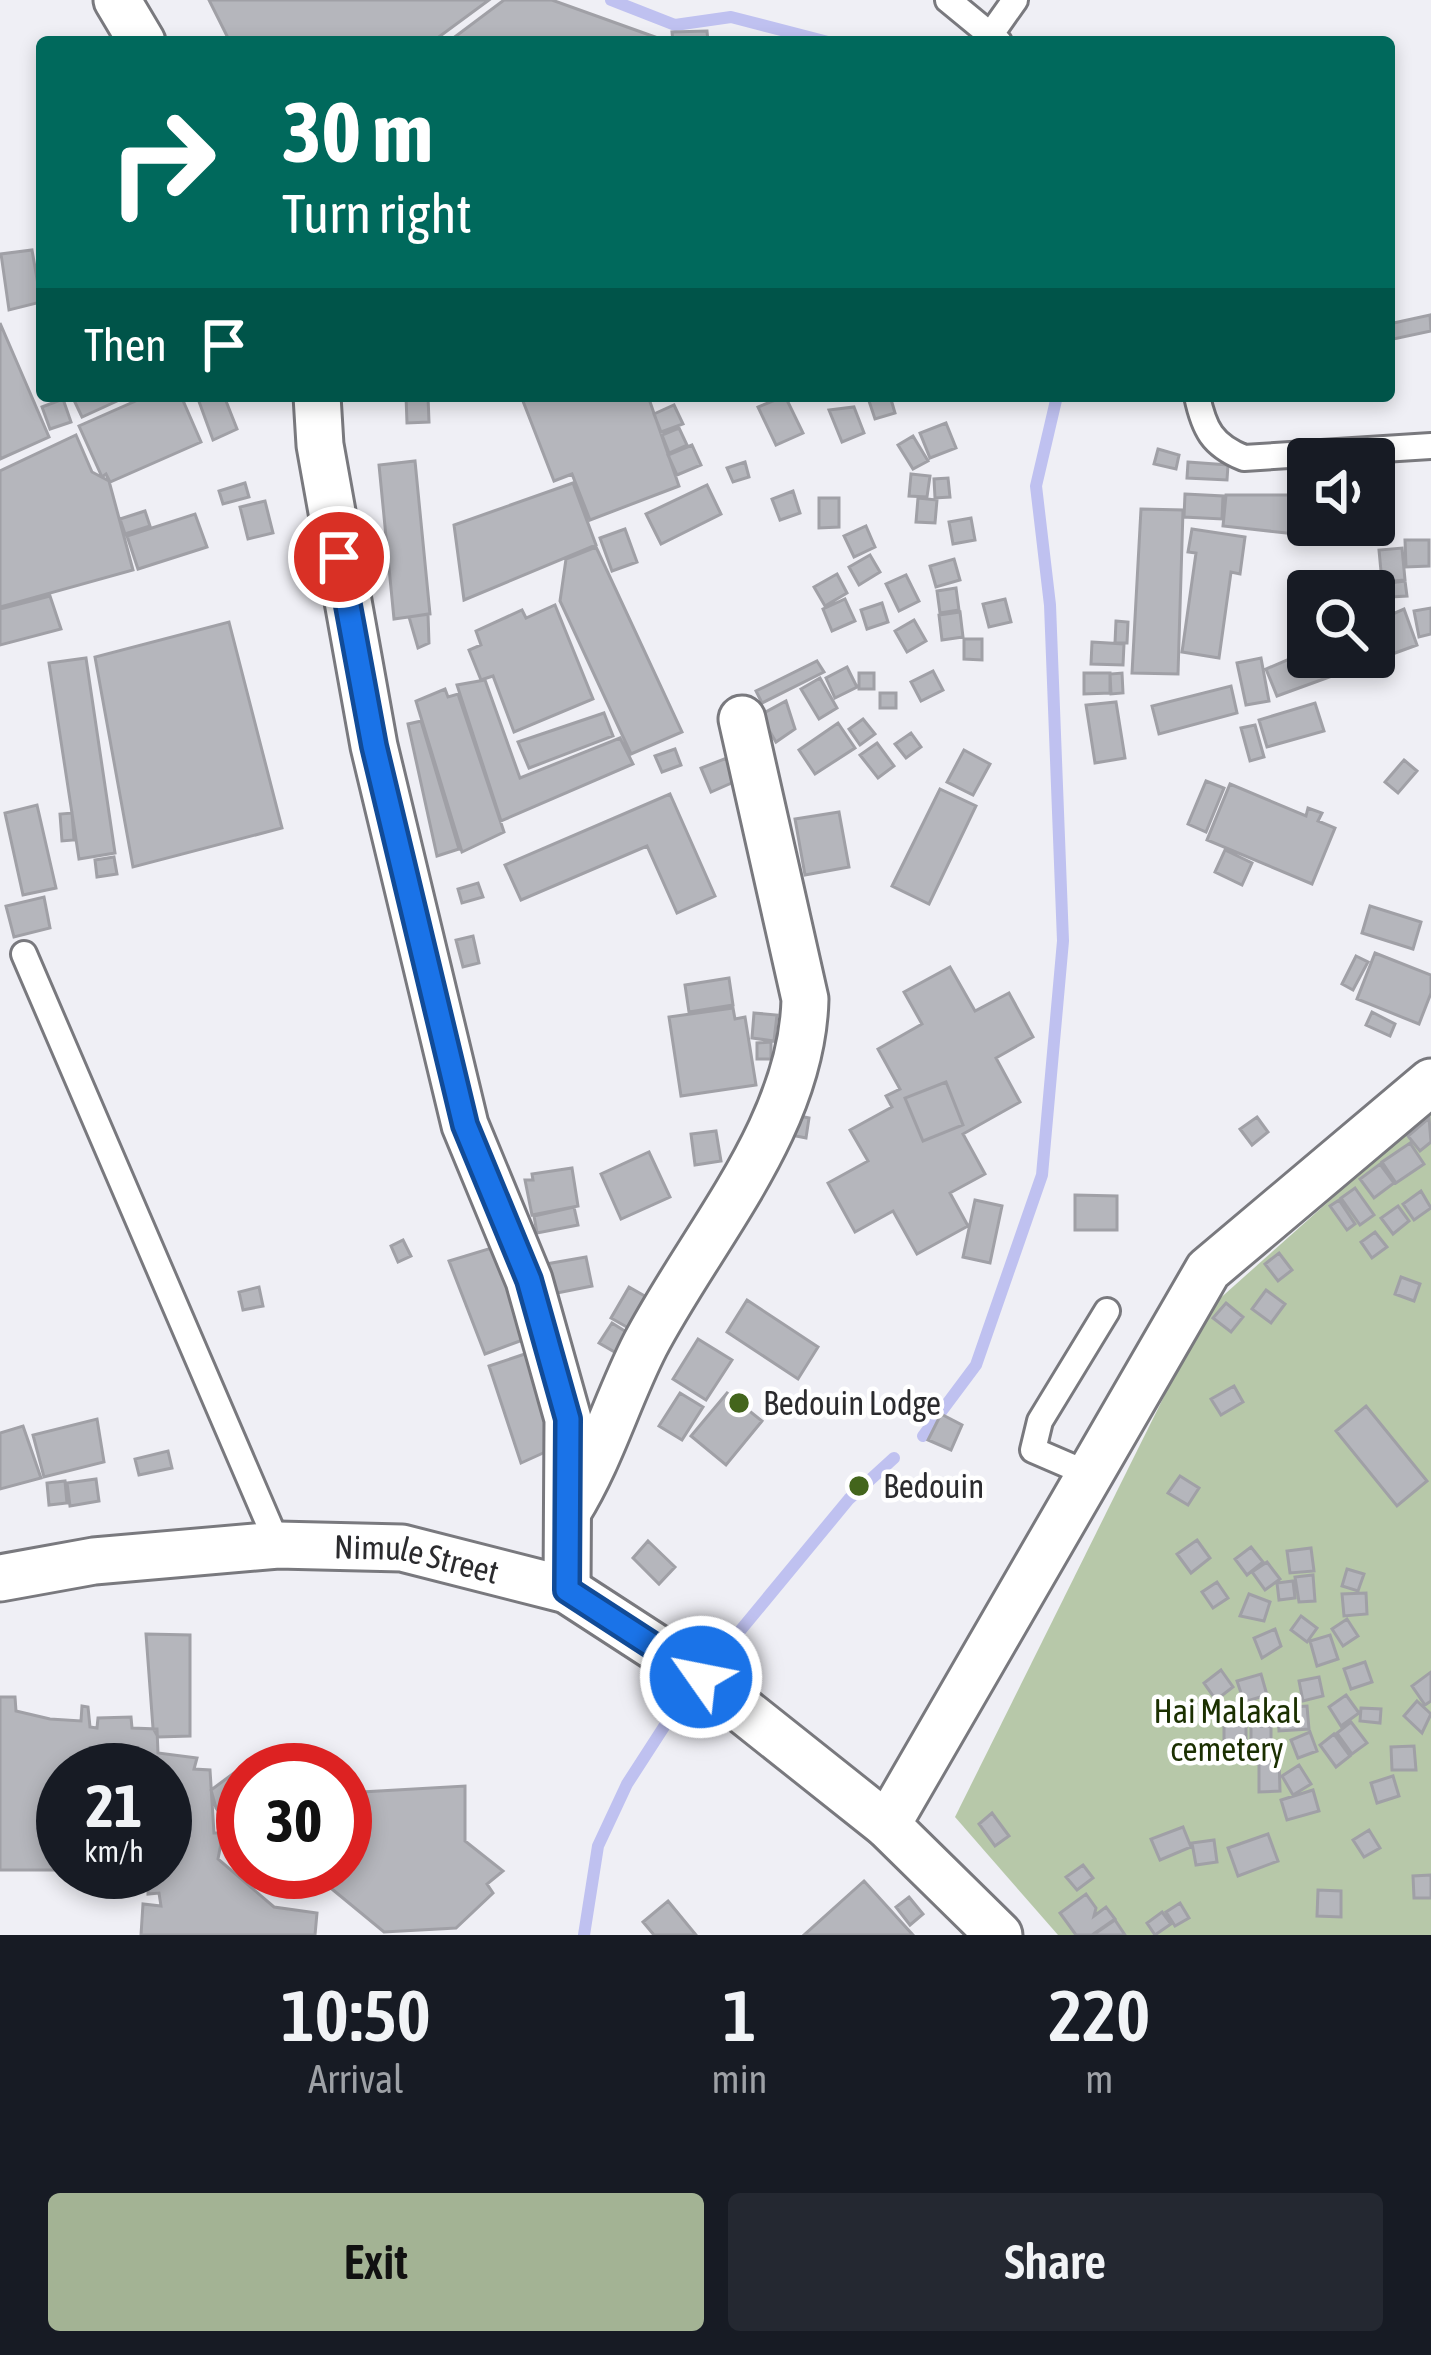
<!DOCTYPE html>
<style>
:root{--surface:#171b24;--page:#242831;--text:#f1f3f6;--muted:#9ea1a6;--accent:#a3b394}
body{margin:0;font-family:"Asap Condensed",sans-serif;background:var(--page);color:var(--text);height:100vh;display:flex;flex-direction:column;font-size:45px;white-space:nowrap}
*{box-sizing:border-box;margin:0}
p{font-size:39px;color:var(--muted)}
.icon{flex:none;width:66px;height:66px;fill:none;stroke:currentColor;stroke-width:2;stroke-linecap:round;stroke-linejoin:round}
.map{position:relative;height:1935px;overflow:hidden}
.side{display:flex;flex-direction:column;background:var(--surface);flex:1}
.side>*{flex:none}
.guide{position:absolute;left:36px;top:36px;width:1359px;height:366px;border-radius:12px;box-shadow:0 6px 18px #0003;background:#00695c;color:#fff;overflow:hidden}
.buttons{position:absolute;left:1287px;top:438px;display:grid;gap:24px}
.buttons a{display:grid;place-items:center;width:108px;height:108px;border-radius:12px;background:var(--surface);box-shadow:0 6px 18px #0003;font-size:60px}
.speed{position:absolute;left:36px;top:1743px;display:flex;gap:24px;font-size:60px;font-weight:700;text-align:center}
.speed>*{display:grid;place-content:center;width:156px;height:156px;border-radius:50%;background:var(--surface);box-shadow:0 6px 18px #0003;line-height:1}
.speed small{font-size:30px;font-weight:400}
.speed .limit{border:18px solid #d22;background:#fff;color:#111}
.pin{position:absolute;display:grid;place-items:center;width:102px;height:102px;color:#fff;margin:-51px;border:6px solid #fff;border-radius:50%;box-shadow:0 3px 12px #0007}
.me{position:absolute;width:132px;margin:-66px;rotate:303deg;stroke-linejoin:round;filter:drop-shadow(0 0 9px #0008)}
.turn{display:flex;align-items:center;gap:42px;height:252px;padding:0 48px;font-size:54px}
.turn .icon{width:156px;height:156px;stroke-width:2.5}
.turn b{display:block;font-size:84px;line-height:102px}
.then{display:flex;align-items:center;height:114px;padding:0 48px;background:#0003;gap:24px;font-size:45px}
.eta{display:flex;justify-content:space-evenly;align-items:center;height:204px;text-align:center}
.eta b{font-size:72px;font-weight:600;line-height:84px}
.primary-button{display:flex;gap:24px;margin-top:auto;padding:24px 48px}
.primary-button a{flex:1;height:138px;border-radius:12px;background:var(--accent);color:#111;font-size:48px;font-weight:600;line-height:138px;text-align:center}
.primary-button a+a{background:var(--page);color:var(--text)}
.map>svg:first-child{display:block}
.green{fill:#b7c8a9}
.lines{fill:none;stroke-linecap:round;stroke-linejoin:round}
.stream{stroke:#bfc1f0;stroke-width:12}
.building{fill:#b5b6bc;stroke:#a0a0a6;stroke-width:3;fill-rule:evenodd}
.service-casing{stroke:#79797e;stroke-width:30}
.minor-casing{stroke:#79797e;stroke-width:51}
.service{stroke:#fff;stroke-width:24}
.minor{stroke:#fff;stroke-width:45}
.route-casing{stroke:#114b97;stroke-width:30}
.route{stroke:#1a73e8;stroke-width:21}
.poi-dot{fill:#43651c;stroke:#fff;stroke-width:4.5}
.labels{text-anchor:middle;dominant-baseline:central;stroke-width:9;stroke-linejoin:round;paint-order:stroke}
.poi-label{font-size:33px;fill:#2b2b2e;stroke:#fff;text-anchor:start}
.street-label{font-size:33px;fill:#2b2b2e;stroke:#fff}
.park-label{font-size:33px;fill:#1b3001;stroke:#fff}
</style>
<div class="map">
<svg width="1431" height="1935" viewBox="0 0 1431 1935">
<rect width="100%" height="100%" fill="#efeff5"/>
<path class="green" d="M1431 1110V1935H1058L955 1817 1207 1310Z"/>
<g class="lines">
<path class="stream" d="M611 0 675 25 731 17 828 42
M923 1436 976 1365 1042 1175 1063 941 1050 605 1036 486 1057 396
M706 1672 849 1499 894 1458
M584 1935 598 1846 627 1784 669 1719"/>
</g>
<path class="building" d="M209 0H489L432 42H230Z
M504 0H552L669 42H448Z
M707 31 708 42H673L672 32Z
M32 250 41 302 9 310 1 254Z
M1430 315 1431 331 1389 340V324Z
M0 323 49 437 0 459Z
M72 396H128L82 417Z
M147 396H181L201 442 110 482 106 474 102 477 79 426Z
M197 396H224L237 429 213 440Z
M406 396H428L429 422 407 423Z
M521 396H648L679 486 590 520 572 474 554 481Z
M785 396 803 433 776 445 758 407Z
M890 396 895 413 875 419 868 398Z
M63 399 71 422 50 429 42 407Z
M674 405 683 424 661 432 654 414Z
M854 407 864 433 842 442 829 410Z
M946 423 956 448 930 458 920 433Z
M679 428 687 445 669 453 662 435Z
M76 435 92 472 109 481 133 570 0 607V471Z
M913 436 928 461 913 469 898 445Z
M692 445 701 465 677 475 668 455Z
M1158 449 1179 455 1176 469 1154 464Z
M415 461 430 614 394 619 379 465Z
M745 462 749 477 733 482 727 468Z
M1188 462 1228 465 1227 480 1187 478Z
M911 474 930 476 927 497 909 496Z
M948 478 950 497 935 498 934 479Z
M245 483 249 497 223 504 219 491Z
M573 483 596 545 464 600 454 525Z
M707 485 721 514 661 544 646 514Z
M793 491 800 513 780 520 772 499Z
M1185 494 1223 496 1222 519 1184 517Z
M1226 495H1296V534L1223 526Z
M1299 495H1308V525H1329V530H1299Z
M819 498H839V527L819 528Z
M918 498 937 500 935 523 916 522Z
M265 501 273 533 248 539 240 507Z
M1141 509 1183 510 1178 674 1132 673Z
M145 511 150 526 125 534 120 519Z
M195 514 207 547 138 569 127 536Z
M971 518 975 540 953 544 949 522Z
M866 526 875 547 854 557 844 536Z
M625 529 637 562 612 571 600 538Z
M1192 529 1245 537 1240 574 1231 572 1219 658 1182 652 1196 553 1188 552Z
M1405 540H1429V566L1406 567Z
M596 547 682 732 631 754 560 601 566 559Z
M1402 548 1405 580 1382 582 1379 550Z
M870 555 880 572 859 585 849 567Z
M954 559 960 580 936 587 930 566Z
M837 574 847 593 825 606 814 587Z
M906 575 919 601 899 611 886 584Z
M1405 581 1407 596 1391 597 1390 583Z
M956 588 959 610 940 613 937 591Z
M1387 590 1393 611 1374 617V594Z
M50 596 61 629 0 645V609Z
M845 599 855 621 832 631 823 609Z
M1005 599 1011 622 989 627 983 604Z
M882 603 888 622 867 629 861 610Z
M555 605 593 699 514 732 493 676 481 680 469 650 481 645 476 631 522 610 526 618Z
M1431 608V634L1419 637 1414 611Z
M1404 609 1417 645 1277 696 1266 669 1308 651V657H1374V622Z
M960 612 963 637 942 640 939 615Z
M428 614 429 643 418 648 409 617Z
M914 620 926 641 907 652 895 631Z
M1116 621 1128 622 1127 643H1115Z
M229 622 282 828 133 867 95 657Z
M964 639H982V660L964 659Z
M1092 642 1124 644 1123 665 1091 664Z
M86 658 115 853 79 859 49 663Z
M1261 658 1269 701 1246 705 1237 663Z
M817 661 824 672 762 703 756 691Z
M847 667 857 687 835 698 826 678Z
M933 671 943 690 921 701 911 682Z
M859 673H874V689H859Z
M1084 673H1110V693L1084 694Z
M1122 673 1123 693 1111 694 1110 674Z
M820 678 837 708 819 719 801 689Z
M485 680 520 778 620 738 633 764 501 821 457 685Z
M1231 686 1237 713 1159 734 1152 706Z
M445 689 448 697 458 694 504 832 462 852 416 701Z
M880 693H896V708H880Z
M786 701 795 729 776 742 760 715Z
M1116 702 1125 758 1095 763 1086 705Z
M1315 703 1324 731 1267 747 1259 720Z
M604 713 613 736 529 768 518 742Z
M863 719 875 734 860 745 849 729Z
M421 721 459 849 437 856 408 724Z
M838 723 855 748 815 774 799 750Z
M1255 725 1264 757 1250 761 1241 728Z
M911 733 921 747 906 758 895 744Z
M877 743 894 766 878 778 860 755Z
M675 749 681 765 662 772 655 756Z
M964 750 990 764 973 795 947 782Z
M727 758 736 781 711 792 701 768Z
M1404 760 1417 771 1398 793 1385 782Z
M1206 781 1224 788 1206 832 1188 824Z
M1230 784 1306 816 1308 808 1322 813 1318 821 1335 828 1312 884 1207 840Z
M940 789 976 806 929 904 892 886Z
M670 794 715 896 677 913 647 846 521 900 505 865Z
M37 805 56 888 23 895 5 813Z
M839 812 849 867 805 875 795 819Z
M72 813 74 840 62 841 60 814Z
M1225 850 1252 863 1242 885 1215 872Z
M114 857 117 874 97 877 95 860Z
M478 883 483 897 462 903 458 889Z
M44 897 50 928 14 937 6 906Z
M1370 906 1421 922 1413 949 1362 933Z
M473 936 479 963 463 967 456 940Z
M1375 953 1431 975V993L1419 1024 1357 999Z
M1356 956 1368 962 1353 990 1342 984Z
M950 967 975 1011 1009 993 1033 1037 996 1058 1020 1102 963 1134 985 1174 950 1193 968 1226 917 1254 893 1211 855 1232 828 1183 868 1161 850 1130 892 1107 886 1096 900 1089 878 1049 922 1024 904 992ZM946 1082 963 1125 923 1141 905 1098Z
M729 978 733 1005 689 1012 685 985Z
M733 1008 735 1019 745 1017 756 1085 681 1096 669 1017Z
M1372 1012 1395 1024 1390 1036 1366 1025Z
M754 1013 777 1015 774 1041 752 1038Z
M771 1042V1059H757V1043Z
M946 1082 963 1125 923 1141 905 1098Z
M785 1113 809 1118 806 1138 781 1133Z
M1257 1117 1268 1132 1252 1145 1240 1129Z
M1429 1118 1431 1142 1420 1151 1408 1136Z
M716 1131 721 1161 695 1165 691 1134Z
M1410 1143 1424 1164 1396 1183 1382 1162Z
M649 1152 670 1197 621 1219 601 1174Z
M1380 1164 1394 1183 1374 1198 1360 1179Z
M572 1168 578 1206 532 1215 525 1180H533L532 1174Z
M1355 1188 1374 1215 1360 1225 1341 1198Z
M1421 1191 1431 1208 1414 1220 1403 1204Z
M1075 1195 1117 1196V1230H1075Z
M975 1200 1002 1206 990 1263 963 1257Z
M1339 1200 1355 1224 1347 1230 1330 1206Z
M1398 1206 1409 1221 1393 1234 1381 1218Z
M574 1207 578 1225 537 1233 534 1216Z
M1375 1232 1387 1247 1372 1258 1361 1242Z
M403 1240 411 1256 398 1262 391 1246Z
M498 1246 528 1338 485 1354 449 1261Z
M1279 1253 1292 1270 1278 1281 1265 1264Z
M586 1257 592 1286 552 1294 546 1264Z
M1401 1277 1420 1284 1414 1301 1395 1294Z
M259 1287 263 1306 243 1310 239 1292Z
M629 1287 650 1299 632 1330 611 1318Z
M1266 1290 1285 1304 1271 1323 1252 1309Z
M747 1300 818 1347 798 1379 727 1332Z
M1226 1303 1243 1317 1231 1332 1213 1318Z
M612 1323 631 1335 618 1354 599 1343Z
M698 1339 732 1360 706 1400 673 1379Z
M531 1352 565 1443 521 1463 489 1366Z
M1234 1386 1243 1402 1221 1415 1211 1399Z
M680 1393 703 1407 682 1440 659 1426Z
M727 1393 762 1421 726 1465 691 1436Z
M1366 1406 1427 1481 1397 1506 1336 1431Z
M941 1414 962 1425 951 1450 928 1440Z
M97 1419 104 1462 44 1477 33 1435Z
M23 1426 41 1478 0 1489V1433Z
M168 1451 172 1468 139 1475 135 1459Z
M1180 1476 1199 1488 1188 1505 1168 1493Z
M96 1479 99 1501 70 1506 67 1483Z
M65 1481 67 1503 49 1505 47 1483Z
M1197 1540 1210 1558 1191 1573 1177 1554Z
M648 1541 675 1567 659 1584 633 1558Z
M1251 1547 1263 1562 1247 1575 1235 1559Z
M1311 1548 1314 1571 1290 1573 1287 1551Z
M1267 1562 1280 1579 1265 1590 1252 1572Z
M1347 1569 1364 1574 1358 1591 1342 1586Z
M1313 1575 1315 1601 1299 1602 1295 1577Z
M1293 1581 1295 1598 1279 1600 1277 1583Z
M1217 1582 1228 1598 1213 1608 1202 1592Z
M1366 1593 1367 1614 1344 1616 1342 1594Z
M1249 1594 1270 1602 1264 1621 1240 1616Z
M1301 1616 1317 1628 1307 1642 1291 1630Z
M1347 1619 1358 1636 1343 1646 1332 1629Z
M1275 1629 1281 1646 1262 1658 1254 1638Z
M146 1634 190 1635V1736L158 1737 153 1728Z
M1330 1635 1338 1659 1317 1666 1310 1641Z
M1365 1662 1372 1682 1351 1689 1344 1669Z
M1221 1670 1233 1687 1216 1700 1204 1683Z
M1431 1672V1701L1425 1705 1412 1686Z
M1261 1674 1267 1695 1244 1702 1237 1681Z
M1319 1677 1323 1696 1303 1701 1299 1681Z
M1346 1695 1359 1713 1341 1726 1329 1707Z
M0 1697H15L16 1711 50 1719 81 1721 82 1706 88 1707 90 1727 97 1728 98 1718 131 1717 132 1728 157 1729 158 1753 197 1758 194 1769 210 1770 214 1833H223L218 1859 274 1907 317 1913 315 1935H141L143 1904 161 1906 159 1893 148 1894V1884L156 1883 155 1872H165V1770H63V1870H0Z
M1417 1701 1431 1714 1422 1733 1404 1716Z
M1247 1704H1268L1269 1725H1247Z
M1307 1706 1309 1729 1279 1731 1278 1708Z
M1361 1708 1381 1709 1380 1723 1360 1721Z
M1224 1721 1246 1722V1747H1224Z
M1351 1722 1367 1743 1352 1754 1337 1733Z
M1251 1726H1271V1744H1251Z
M1310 1732 1317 1751 1298 1758 1291 1740Z
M1334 1734 1350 1756 1336 1767 1320 1745Z
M1414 1746 1416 1770H1392L1391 1747Z
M1279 1760 1280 1791 1259 1792V1761Z
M1299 1765 1311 1784 1293 1795 1282 1776Z
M238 1770 243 1773V1831L230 1826 216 1808 211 1790Z
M1393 1776 1399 1796 1377 1803 1371 1783Z
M465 1786V1841L503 1871 487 1884 493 1893 456 1928 384 1932 321 1880 305 1877 303 1872H345V1793Z
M1313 1790 1319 1811 1287 1820 1281 1800Z
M992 1813 1009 1836 995 1846 979 1824Z
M1183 1827 1191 1847 1160 1860 1151 1839Z
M1369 1830 1380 1848 1364 1857 1353 1840Z
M1268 1834 1278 1861 1238 1876 1228 1848Z
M1214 1840 1217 1862 1196 1865 1192 1843Z
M1083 1865 1093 1878 1077 1890 1066 1877Z
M1431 1875V1898H1414L1413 1876Z
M864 1881 913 1935H804Z
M1318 1890 1341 1891V1917L1317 1916Z
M1086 1894 1096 1908 1094 1916 1106 1907 1115 1919 1092 1935H1076L1060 1913Z
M909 1897 923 1914 910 1925 896 1907Z
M668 1901 696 1935H654L643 1922Z
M1180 1903 1189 1918 1175 1926 1166 1912Z
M1162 1912 1171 1924 1155 1935 1147 1923Z
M1115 1920 1125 1935H1093Z"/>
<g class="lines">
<g class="service-casing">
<path id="service" d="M948 0 999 42
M991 34 1015 0
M1197 396C1204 429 1212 445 1244 458L1431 446
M24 954 278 1545
M1091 1475 1033 1450 1040 1421 1107 1311"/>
</g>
<g class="minor-casing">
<g id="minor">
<path d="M117 0 142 42"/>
<path d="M317 396 320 445 374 746 465 1125 529 1280 568 1419 567 1590"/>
<path d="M568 1511C601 1458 617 1400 645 1345 702 1236 802 1127 805 999L742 719"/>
<path id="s1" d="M0 1578 94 1561 278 1545 402 1548 567 1590 701 1677 887 1825 999 1935"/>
<path d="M887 1825 1208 1270 1431 1082"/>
</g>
</g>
<use href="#service" class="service"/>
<use href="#minor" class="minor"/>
</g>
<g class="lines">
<g class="route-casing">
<path id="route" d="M339 557 374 746 465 1125 529 1280 568 1419 567 1590 701 1677"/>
</g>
<use href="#route" class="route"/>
</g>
<g class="poi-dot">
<circle cx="739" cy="1403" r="12"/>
<circle cx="859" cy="1486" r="12"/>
</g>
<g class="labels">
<g class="poi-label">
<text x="763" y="1403">Bedouin Lodge</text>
<text x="883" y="1486">Bedouin</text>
</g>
<g class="street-label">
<text stroke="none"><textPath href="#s1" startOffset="420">Nimule Street</textPath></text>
</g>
<g class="park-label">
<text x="1227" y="1711">Hai Malakal<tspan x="1227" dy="38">cemetery</tspan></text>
</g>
</g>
</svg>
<div class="buttons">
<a><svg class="icon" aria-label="sound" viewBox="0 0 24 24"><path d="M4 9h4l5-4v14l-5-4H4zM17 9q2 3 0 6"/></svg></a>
<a><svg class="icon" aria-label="search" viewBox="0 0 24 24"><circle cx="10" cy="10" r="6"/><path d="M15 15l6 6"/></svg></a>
</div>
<div class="speed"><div>21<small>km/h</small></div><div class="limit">30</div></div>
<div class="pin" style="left:339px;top:557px;background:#d93025"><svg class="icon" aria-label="arrive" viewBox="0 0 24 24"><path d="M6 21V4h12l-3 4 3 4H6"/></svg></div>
<svg class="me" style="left:701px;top:1677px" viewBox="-20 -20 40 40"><circle r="17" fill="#1a73e8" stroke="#fff" stroke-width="3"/><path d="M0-11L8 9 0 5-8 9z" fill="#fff"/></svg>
<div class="guide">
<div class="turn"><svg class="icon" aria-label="right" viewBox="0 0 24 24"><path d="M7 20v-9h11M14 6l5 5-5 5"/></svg><div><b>30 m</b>Turn right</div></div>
<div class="then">Then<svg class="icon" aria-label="arrive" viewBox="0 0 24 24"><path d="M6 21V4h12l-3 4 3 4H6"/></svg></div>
</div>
</div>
<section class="side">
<div class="eta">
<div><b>10:50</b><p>Arrival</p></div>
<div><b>1</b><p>min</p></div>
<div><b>220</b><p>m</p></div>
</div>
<div class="primary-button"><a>Exit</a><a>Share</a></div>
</section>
